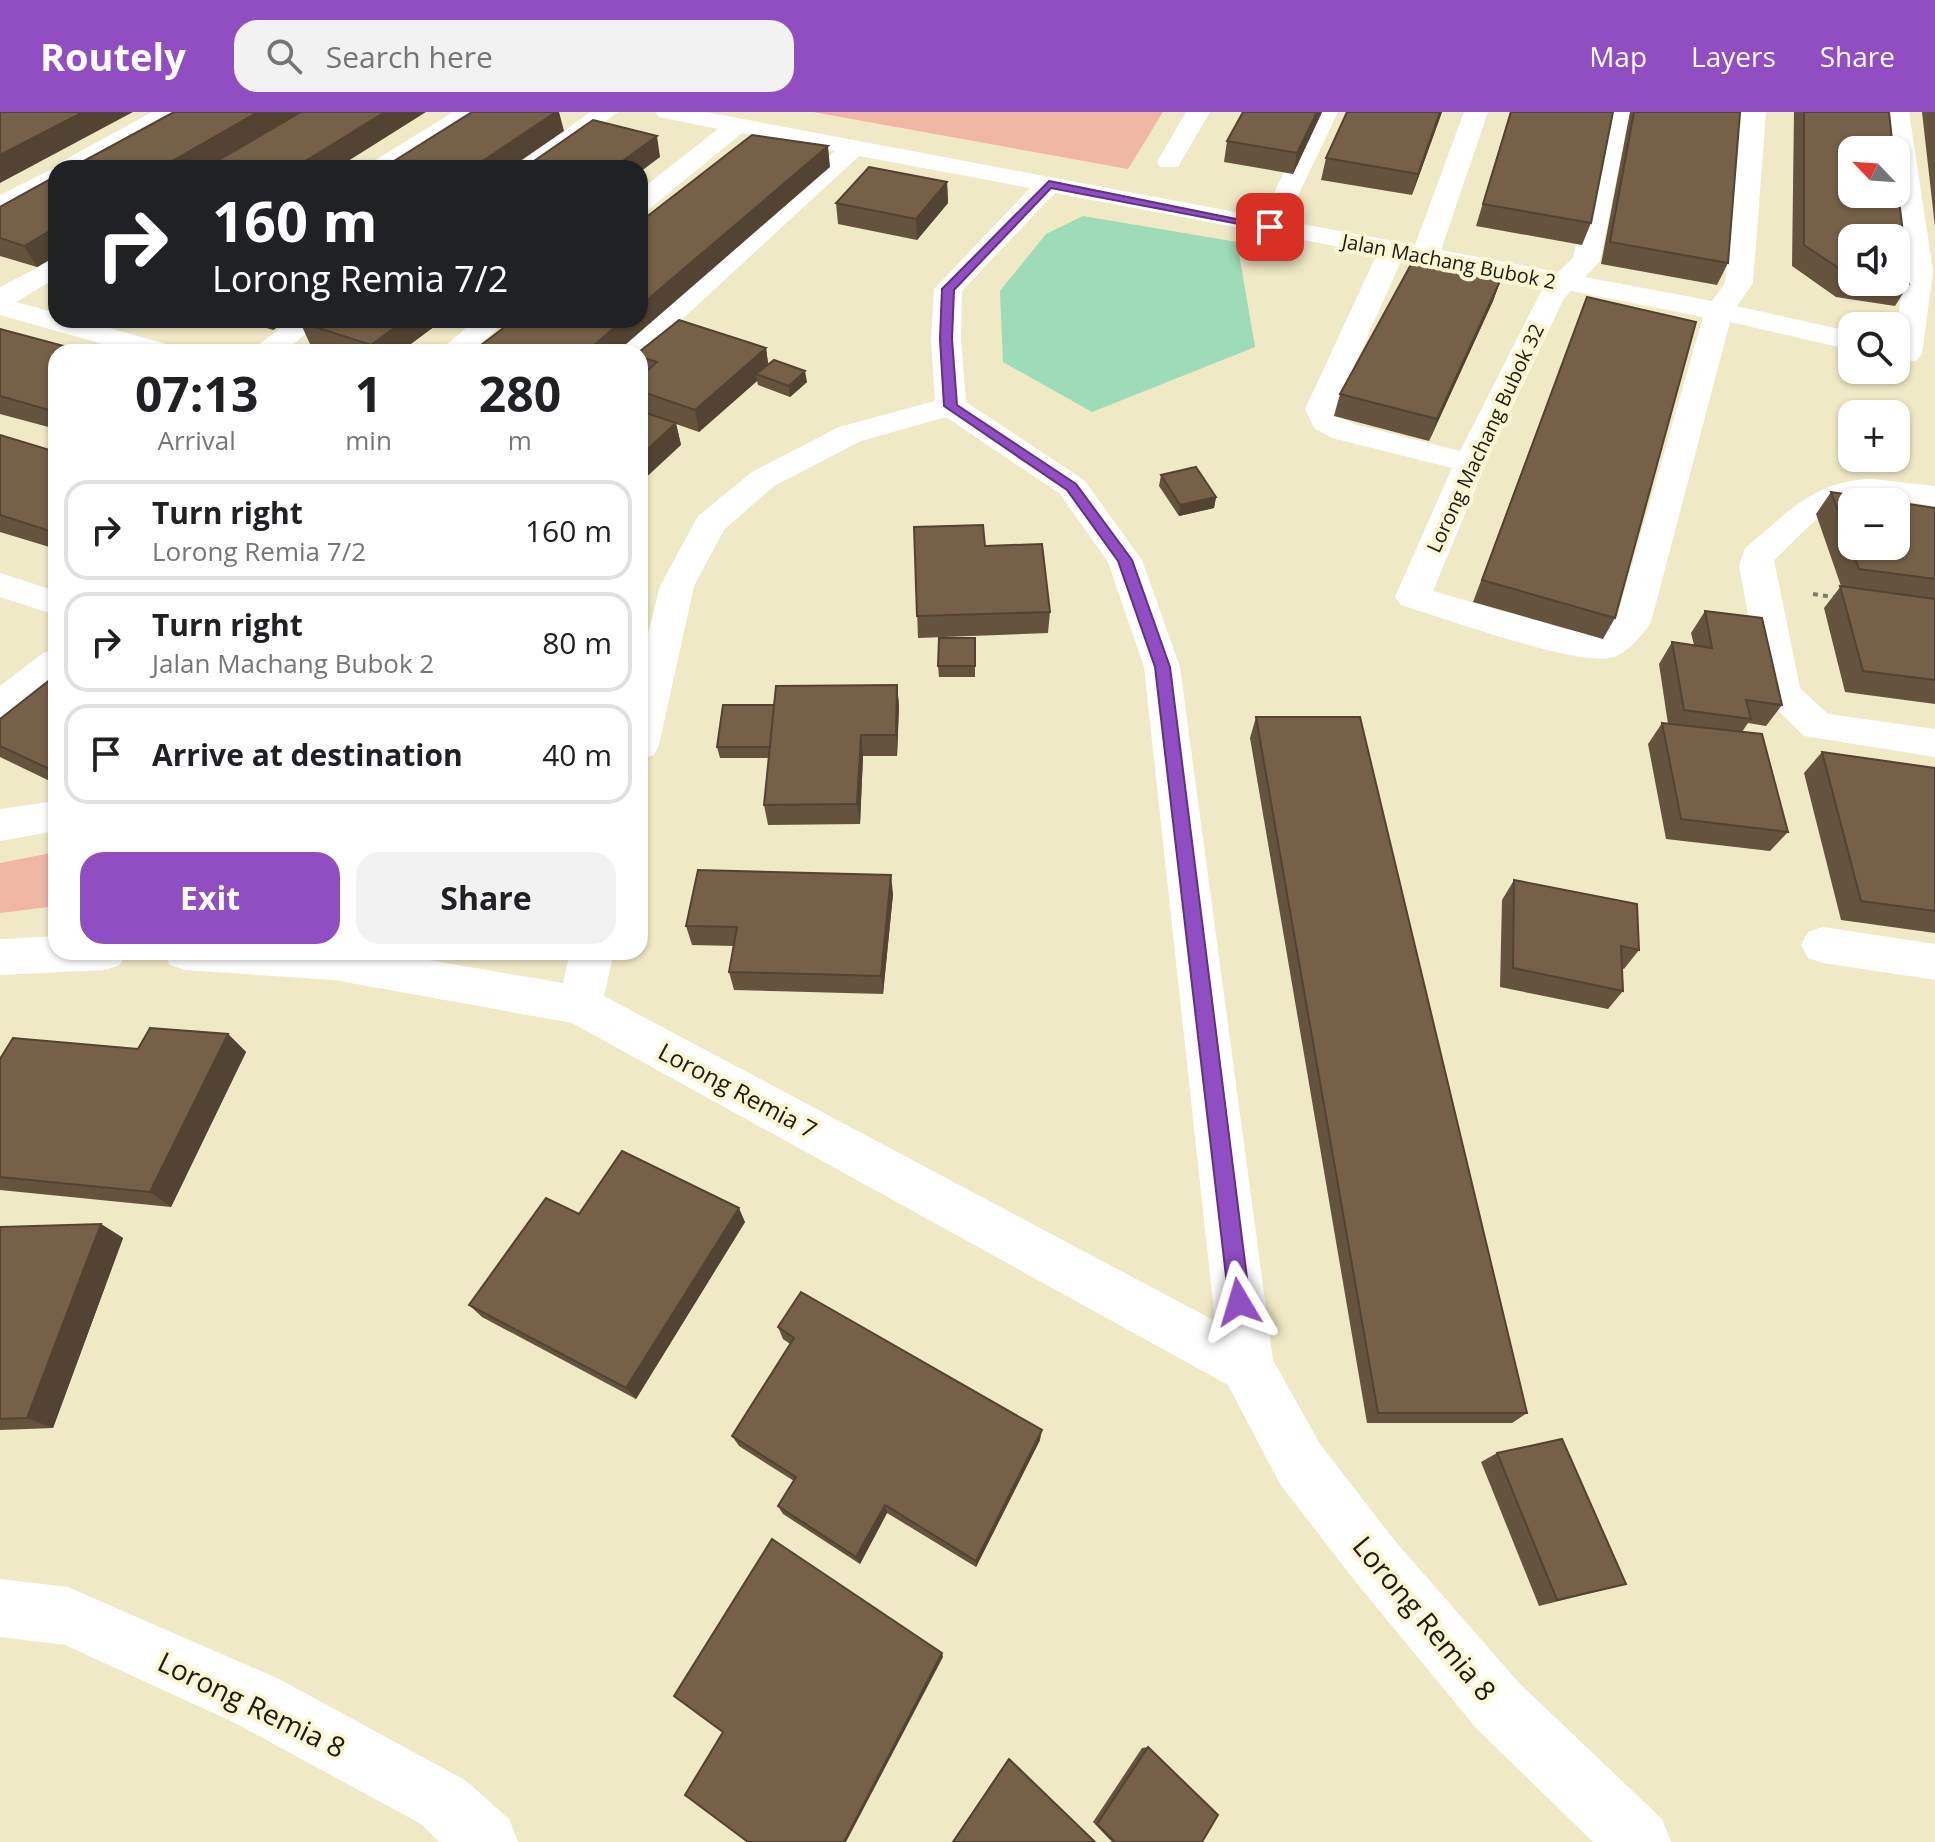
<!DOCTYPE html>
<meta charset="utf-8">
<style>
:root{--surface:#fff;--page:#f2f2f2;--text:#202124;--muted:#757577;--line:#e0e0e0;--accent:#914ec3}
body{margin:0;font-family:"Open Sans",sans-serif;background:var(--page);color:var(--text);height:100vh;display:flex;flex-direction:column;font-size:30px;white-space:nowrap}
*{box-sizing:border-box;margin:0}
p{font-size:26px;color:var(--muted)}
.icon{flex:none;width:44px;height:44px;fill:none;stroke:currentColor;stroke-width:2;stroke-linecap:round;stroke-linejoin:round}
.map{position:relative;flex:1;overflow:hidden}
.drawer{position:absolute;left:48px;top:232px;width:600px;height:616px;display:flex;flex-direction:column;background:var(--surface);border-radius:24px;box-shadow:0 2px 6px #0004}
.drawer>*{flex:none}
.guide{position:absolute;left:48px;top:48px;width:600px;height:168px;border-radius:24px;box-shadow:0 2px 6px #0004;background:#202124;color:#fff;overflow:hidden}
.needle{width:52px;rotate:295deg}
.buttons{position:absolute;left:1838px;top:24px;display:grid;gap:16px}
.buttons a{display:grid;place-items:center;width:72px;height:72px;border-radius:16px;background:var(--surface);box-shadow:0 2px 6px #0004;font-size:40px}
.pin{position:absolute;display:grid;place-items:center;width:68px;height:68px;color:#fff;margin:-34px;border-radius:16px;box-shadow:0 4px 12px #0006}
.me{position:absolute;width:88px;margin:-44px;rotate:353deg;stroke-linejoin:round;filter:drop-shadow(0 0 6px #0008)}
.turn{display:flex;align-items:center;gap:28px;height:168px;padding:0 32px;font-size:36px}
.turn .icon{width:104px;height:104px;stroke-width:2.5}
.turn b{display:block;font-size:56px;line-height:68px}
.eta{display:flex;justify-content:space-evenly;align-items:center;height:136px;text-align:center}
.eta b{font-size:48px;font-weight:700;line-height:56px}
.primary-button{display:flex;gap:16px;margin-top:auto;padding:16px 32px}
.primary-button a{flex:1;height:92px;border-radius:24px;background:var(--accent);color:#fff;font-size:32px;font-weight:700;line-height:92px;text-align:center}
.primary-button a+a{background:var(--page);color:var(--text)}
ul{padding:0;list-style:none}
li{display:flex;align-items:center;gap:24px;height:100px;margin:0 16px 12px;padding:0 16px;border:4px solid var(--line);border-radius:24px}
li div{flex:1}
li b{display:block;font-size:30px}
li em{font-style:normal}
header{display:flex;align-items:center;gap:48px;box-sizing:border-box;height:112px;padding:0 40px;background:var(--accent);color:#fff}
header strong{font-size:38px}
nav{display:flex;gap:44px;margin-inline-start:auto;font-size:28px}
.search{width:560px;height:72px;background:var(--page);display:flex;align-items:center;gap:20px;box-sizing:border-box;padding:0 28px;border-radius:24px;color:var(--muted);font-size:30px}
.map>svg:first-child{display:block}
.green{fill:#f0b7a5}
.water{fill:#9edbb7}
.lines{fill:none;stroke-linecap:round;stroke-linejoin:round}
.path{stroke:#817d66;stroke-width:4;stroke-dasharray:5 5;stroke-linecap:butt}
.minor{fill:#fff;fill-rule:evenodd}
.wall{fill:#65533e;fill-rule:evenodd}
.shaded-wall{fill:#534332}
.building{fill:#766048;stroke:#534332;stroke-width:2;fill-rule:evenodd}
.route{fill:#914ec3;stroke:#5e337f;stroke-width:2}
.labels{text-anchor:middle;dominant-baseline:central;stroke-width:8;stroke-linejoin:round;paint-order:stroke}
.far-street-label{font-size:20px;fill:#1d1b0e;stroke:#fdf6d3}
.street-label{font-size:24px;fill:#1d1b0e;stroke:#fdf6d3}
.near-street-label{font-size:28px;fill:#1d1b0e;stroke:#fdf6d3}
</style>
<header>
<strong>Routely</strong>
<div class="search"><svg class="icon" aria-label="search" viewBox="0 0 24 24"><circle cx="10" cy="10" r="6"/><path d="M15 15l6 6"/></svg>Search here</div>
<nav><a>Map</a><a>Layers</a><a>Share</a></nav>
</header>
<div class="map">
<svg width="1935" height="1730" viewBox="0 0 1935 1730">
<rect width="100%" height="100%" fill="#efe9c6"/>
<path class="green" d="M813 0H1163L1128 57Z
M56 740V794L0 801V751Z"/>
<path class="water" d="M1083 104 1237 130 1255 235 1092 300 1003 250 1000 179 1046 122Z"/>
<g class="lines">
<path class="path" d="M1813 482 1839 486"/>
<path class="minor" d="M152 0H182L178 5 86 56H56V73L0 101V83L56 55 59 51Z
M453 0H482L397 56H367L371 51Z
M590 0H618L542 56H513Z
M655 0H705L1262 105 1314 0H1338L1286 109 1415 133 1464 0H1488L1441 138 1558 160 1573 146 1606 0H1630L1600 149 1585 165 1712 189 1725 171 1742 0H1766L1753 171 1737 194 1852 220V238L1730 210 1651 510C1643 523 1626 543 1610 546 1572 553 1444 506 1401 493L1395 485 1452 356 1332 326 1314 316 1305 297 1377 142 1055 81 962 179 961 227 966 290 1084 368 1142 448 1180 555 1273 1248 1320 1332 1395 1429 1520 1572 1662 1707 1671 1730H1593L1476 1616 1355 1469 1280 1372 1228 1273 572 911 334 868 185 858 170 853 163 840H382L563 871 570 840H614L604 884 1215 1209 1144 555 1108 450 1060 382 946 305 861 329 774 374 724 418 694 474 659 633 654 643 640 647V554L660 474 698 404 752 360 839 315 935 289 931 227 934 177 1030 76 859 44 640 246V240H615L835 39 742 21 649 97 640 99V78L718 17 659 5ZM1402 147 1544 174 1460 339 1354 312 1338 304 1335 297ZM1571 179 1703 205 1617 505 1599 521 1569 518 1433 479 1486 351 1564 186Z
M1186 0H1210L1178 55H1160L1157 50Z
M1885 0H1909L1933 159 1922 242 1917 248 1907 251 1896 247V218L1905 159 1895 82 1896 38H1890Z
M56 146V166L16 190 56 201V208H81L173 234 178 240H131L0 203V175Z
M291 208H324L283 240H249Z
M475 208H507L471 240H438Z
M1872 367 1935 374V394C1908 391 1874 381 1847 389 1820 397 1795 430 1774 448L1800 576 1828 602 1935 617V645L1804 624 1769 590 1763 581 1739 454 1745 436C1787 402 1813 368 1872 367Z
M0 461 56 479V503L0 485Z
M56 537V569L13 604 0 608V574L43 541Z
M56 689V719L0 729V697Z
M1823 815 1935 832V868L1823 851 1808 846 1801 833 1808 820Z
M56 824V840H127L120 853 105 858 0 863V827Z
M0 1467 68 1475 279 1567 465 1668 509 1707 518 1730H439L421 1712 235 1611 65 1533 0 1525Z"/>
</g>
<path class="wall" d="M1243 0H1322L1293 62 1224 50 1227 29Z
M1442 0 1412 83 1321 68 1326 46Z
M1510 0 1591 111 1582 133 1476 114Z
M1630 0H1740L1728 151 1717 173 1601 152Z
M1794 0H1889L1909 172 1895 194 1836 185 1792 154ZM1852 126 1896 170H1852Z
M1922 0H1935V115Z
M56 64V155L51 147 37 155 0 144V95Z
M947 70 948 91 917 128 838 112 836 91Z
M1501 167 1493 189 1429 329 1334 304 1340 282Z
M1587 185 1615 506 1603 527 1473 490Z
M241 208H288L273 218Z
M303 208H443L400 240H335L310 232 300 210Z
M0 217 56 240V317L0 302Z
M766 236 768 252 807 270 790 285 758 273 757 269 699 320 676 312 681 333 640 299V240Z
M0 323 56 340V437L0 420Z
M1161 363 1216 385 1214 396 1179 404 1159 374Z
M1831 380 1935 396V592L1845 580 1824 496 1841 474 1816 402Z
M914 415 985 434 1050 500 1048 521 918 526Z
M1705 499 1782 593 1766 614 1748 611 1742 620 1788 720 1770 739 1666 727 1648 632 1662 611 1668 612 1659 552 1672 530 1694 533 1691 521Z
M975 526V565H939L938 554Z
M56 563V672L0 645V607Z
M897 573 899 594 897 644H863L860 712 768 713 764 693 769 646H720L717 635 774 593Z
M1256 605 1527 1301 1512 1311H1367L1250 626Z
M1822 640 1935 656V821L1841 808 1804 661Z
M1514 768 1639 838 1624 857 1622 856 1623 879 1608 897 1500 875 1502 788Z
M893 782 883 882 734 878 729 860 734 834 692 833 686 814Z
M228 922 246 940 171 1095 0 1078V947L138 937Z
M579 1102 745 1110 636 1287 482 1205 469 1193Z
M101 1112 123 1126 53 1316 0 1318V1115Z
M778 1215 1040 1328 976 1455 887 1401 860 1452 783 1402 778 1394 794 1369 739 1334 732 1324 790 1232 783 1227Z
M1497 1341 1626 1472 1539 1494 1481 1350Z
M1148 1635 1202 1730H1112L1093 1710 1142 1636Z
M1008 1647H1009L1095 1730H952Z"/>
<path class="shaded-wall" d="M83 0H133L0 71V43Z
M258 0H302L207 56H160Z
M385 0H426L337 56H294Z
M556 0H559L564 19 510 56H472Z
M1317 0H1322L1293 62 1297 41Z
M1440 0H1442L1412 83 1418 62Z
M657 24 660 45 640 60V56H613Z
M828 34 830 55 617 240H586L623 208H640V194Z
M947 70 948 91 917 128 916 107Z
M56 115V144L37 155 24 134Z
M1501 167 1493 189 1429 329 1437 307Z
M268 208H288L273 218Z
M405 208H443L400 240H374L371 233Z
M766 236 769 258 756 262 757 269 699 320 695 298Z
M805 259 807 270 790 285 789 274Z
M676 311 681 333 640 371V344Z
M1216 385 1214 396 1179 404 1180 393Z
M897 573 899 594 897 644 896 623Z
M861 623 863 644 860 712 857 692Z
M891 763 893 782 883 882 881 864Z
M228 922 246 940 171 1095 150 1080Z
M739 1096 745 1110 636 1287 626 1276Z
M101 1112 123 1126 53 1316 27 1306Z
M1042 1318 1040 1328 976 1455V1449Z
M885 1393 887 1401 860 1452 856 1445Z
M942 1541 943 1545 846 1730H844Z"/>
<path class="building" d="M0 0H83L0 43Z
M174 0H258L160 56H71Z
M301 0H385L294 56H205Z
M472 0H556L472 56H383Z
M1243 0H1317L1297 41 1227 29Z
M1347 0H1440L1418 62 1326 46Z
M1511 0H1613L1591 111 1483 92Z
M1634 0H1740L1728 151 1610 130Z
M1804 0H1889L1893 38H1852V82H1896V62L1909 172 1895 170 1896 126H1852V163H1849L1804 133Z
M593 8 657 24 613 56H524Z
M752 23 828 34 640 194V110Z
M869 55 947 70 916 107 836 91Z
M56 64V115L24 134 0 126V95Z
M1414 147 1501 167 1437 307 1340 282Z
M1587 185 1696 210 1615 506 1482 468Z
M303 208H405L371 233 300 210Z
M514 208H623L586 240H472Z
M679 208 766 236 695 298 640 279V265L657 250 640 245V240H639Z
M0 217 86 240H56V300L0 284Z
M774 248 805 259 789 274 756 262Z
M640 299 676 311 640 344Z
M0 323 56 340V421L0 403Z
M1196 355 1216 385 1180 393 1161 363Z
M1831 380 1935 396V467L1859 457ZM1852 390H1896V434H1852Z
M983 413 985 434 1042 432 1050 500 917 504 914 415Z
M1840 474 1935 487V568L1863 559Z
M1705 499 1762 506 1782 593 1746 588 1751 607 1684 598 1672 530 1712 536Z
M939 526H975V554H938Z
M56 563V660L0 634V607Z
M897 573 896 623H861L857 692 764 693 776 574Z
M723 593H774L770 635H717Z
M1256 605H1360L1527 1301H1378Z
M1662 611 1762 622 1788 720 1681 707Z
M1822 640 1935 656V799L1861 789Z
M698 758 891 763 881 864 729 860 737 815 686 814Z
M1514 768 1637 792 1639 838 1621 834 1623 879 1513 856Z
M150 916 228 922 150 1080 0 1065V947L13 926 138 937Z
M622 1039 739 1096 626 1276 469 1193 546 1086 579 1102Z
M101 1112 27 1306 0 1307V1115Z
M801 1180 1042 1318 976 1449 885 1393 856 1445 778 1394 796 1365 732 1324 794 1226 778 1215Z
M1562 1327 1626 1472 1557 1488 1497 1341Z
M772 1427 942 1541 844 1730H748L685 1683 723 1620 674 1584Z
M1148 1635 1218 1703 1202 1730H1115L1097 1712Z
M1009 1647 1095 1730H953Z"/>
<path class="route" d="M1049 69 1275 115 1270 118 1051 76 954 178 952 227 957 293 1076 372 1132 448 1170 555 1250 1190 1247 1198 1239 1201 1232 1198 1229 1190 1155 555 1118 449 1067 378 944 294 940 227 942 177Z"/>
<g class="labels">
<g class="far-street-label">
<text transform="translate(1449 149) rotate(11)">Jalan Machang Bubok 2</text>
<text transform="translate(1485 326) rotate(-65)">Lorong Machang Bubok 32</text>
</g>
<g class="street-label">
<text transform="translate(738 978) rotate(28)">Lorong Remia 7</text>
</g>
<g class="near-street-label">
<text transform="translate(1425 1506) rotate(50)">Lorong Remia 8</text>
<text transform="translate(252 1592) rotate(26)">Lorong Remia 8</text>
</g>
</g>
</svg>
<div class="buttons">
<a><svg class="needle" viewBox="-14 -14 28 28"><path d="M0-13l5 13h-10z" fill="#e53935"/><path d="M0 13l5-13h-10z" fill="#757577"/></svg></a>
<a><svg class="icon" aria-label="sound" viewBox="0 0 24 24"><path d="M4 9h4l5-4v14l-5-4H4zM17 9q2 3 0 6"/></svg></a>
<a><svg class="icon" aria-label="search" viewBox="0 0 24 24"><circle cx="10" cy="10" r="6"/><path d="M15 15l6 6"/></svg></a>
<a>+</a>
<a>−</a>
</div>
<div class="pin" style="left:1270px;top:115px;background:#d93025"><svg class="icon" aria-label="arrive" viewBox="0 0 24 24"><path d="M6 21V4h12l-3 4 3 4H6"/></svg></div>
<svg class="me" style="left:1239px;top:1190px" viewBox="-20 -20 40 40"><path d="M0-17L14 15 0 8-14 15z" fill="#914ec3" stroke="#fff" stroke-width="4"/></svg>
<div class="guide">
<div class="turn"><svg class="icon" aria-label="right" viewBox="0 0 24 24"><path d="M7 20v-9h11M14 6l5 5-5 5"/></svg><div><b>160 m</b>Lorong Remia 7/2</div></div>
</div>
<section class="drawer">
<div class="eta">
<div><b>07:13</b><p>Arrival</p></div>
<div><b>1</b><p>min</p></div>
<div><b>280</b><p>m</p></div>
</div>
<ul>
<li><svg class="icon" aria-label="right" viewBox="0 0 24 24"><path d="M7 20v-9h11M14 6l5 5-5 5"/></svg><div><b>Turn right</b><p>Lorong Remia 7/2</p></div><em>160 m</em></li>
<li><svg class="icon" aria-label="right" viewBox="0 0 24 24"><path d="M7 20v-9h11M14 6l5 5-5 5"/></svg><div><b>Turn right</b><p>Jalan Machang Bubok 2</p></div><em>80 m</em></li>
<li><svg class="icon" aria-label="arrive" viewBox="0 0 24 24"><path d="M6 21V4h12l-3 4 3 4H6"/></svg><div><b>Arrive at destination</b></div><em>40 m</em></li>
</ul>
<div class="primary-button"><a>Exit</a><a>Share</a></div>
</section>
</div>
